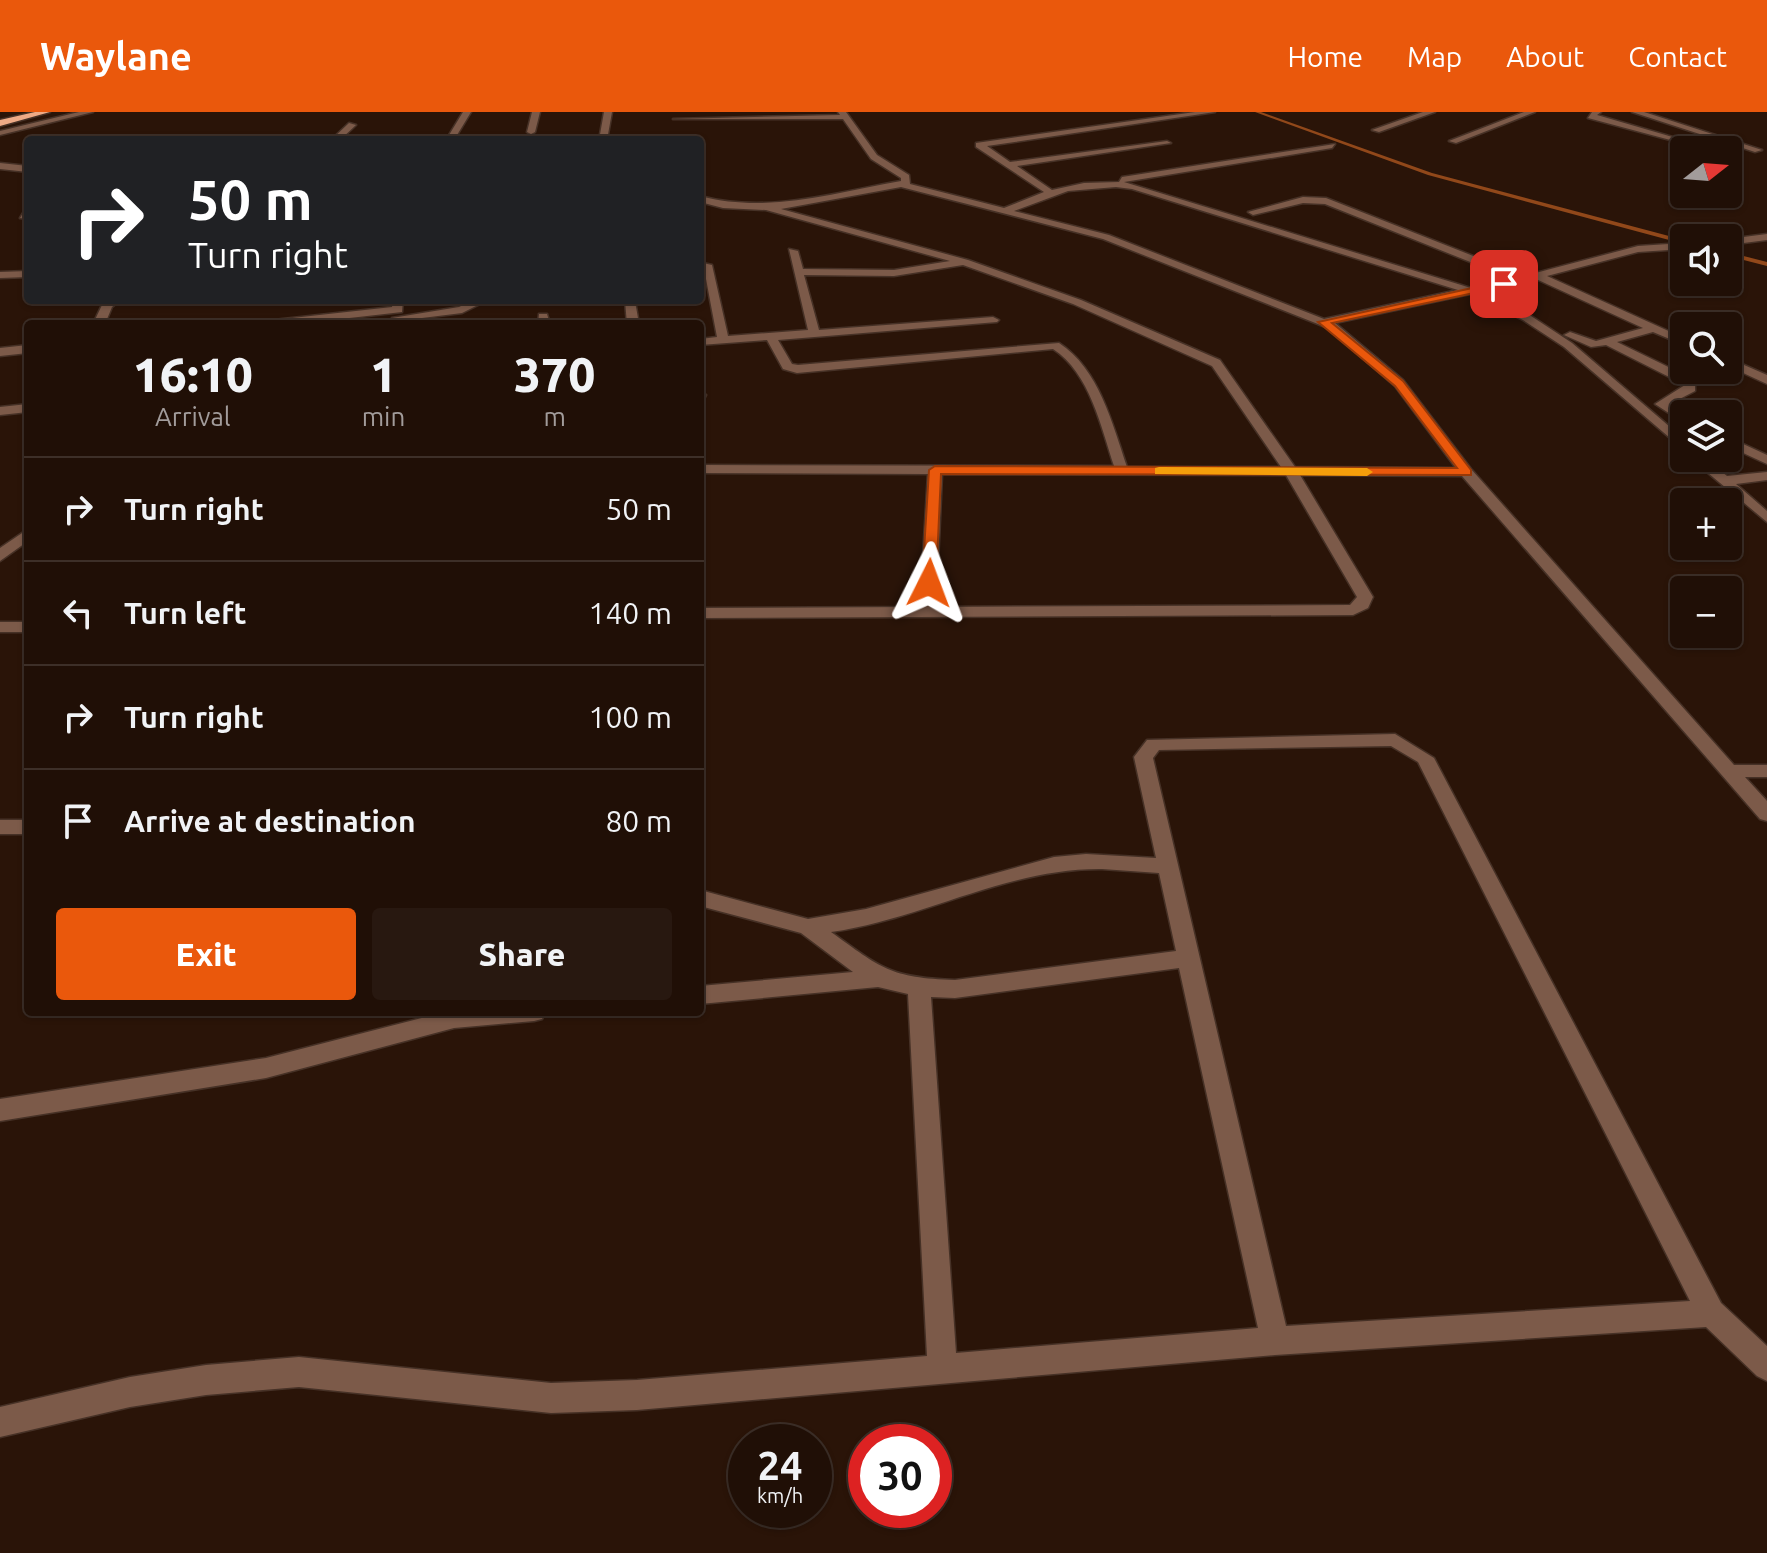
<!DOCTYPE html>
<meta charset="utf-8">
<style>
:root{--surface:#200f06;--page:#281810;--text:#f1f3f6;--muted:#a29c9b;--line:#3d2f28;--accent:#ea580c}
body{margin:0;font-family:Ubuntu,sans-serif;background:var(--page);color:var(--text);height:100vh;display:flex;flex-direction:column;font-size:30px;white-space:nowrap}
*{box-sizing:border-box;margin:0}
p{font-size:26px;color:var(--muted)}
.icon{flex:none;width:44px;height:44px;fill:none;stroke:currentColor;stroke-width:2;stroke-linecap:round;stroke-linejoin:round}
.map{position:relative;flex:1;overflow:hidden}
.sheet{position:absolute;left:24px;top:208px;width:680px;height:696px;display:flex;flex-direction:column;background:var(--surface);border-radius:8px;box-shadow:0 2px 6px #0004,0 0 0 2px var(--line)}
.sheet>*{flex:none}
.top-card{position:absolute;left:24px;top:24px;width:680px;height:168px;border-radius:8px;box-shadow:0 2px 6px #0004,0 0 0 2px var(--line);background:#202124;color:#fff;overflow:hidden}
.needle{width:52px;rotate:73deg}
.controls{position:absolute;left:1670px;top:24px;display:grid;gap:16px}
.controls a{display:grid;place-items:center;width:72px;height:72px;border-radius:8px;background:var(--surface);box-shadow:0 2px 6px #0004,0 0 0 2px var(--line);font-size:40px}
.speed{position:absolute;left:728px;top:1312px;display:flex;gap:16px;font-size:40px;font-weight:700;text-align:center}
.speed>*{display:grid;place-content:center;width:104px;height:104px;border-radius:50%;background:var(--surface);box-shadow:0 2px 6px #0004,0 0 0 2px var(--line);line-height:1}
.speed small{font-size:20px;font-weight:400}
.speed .limit{border:12px solid #d22;background:#fff;color:#111}
.pin{position:absolute;display:grid;place-items:center;width:68px;height:68px;color:#fff;margin:-34px;border-radius:16px;box-shadow:0 4px 12px #0006}
.me{position:absolute;width:88px;margin:-44px;rotate:3deg;stroke-linejoin:round;filter:drop-shadow(0 0 6px #0008)}
.turn{display:flex;align-items:center;gap:28px;height:168px;padding:0 32px;font-size:36px}
.turn .icon{width:104px;height:104px;stroke-width:2.5}
.turn b{display:block;font-size:56px;line-height:68px}
.eta{display:flex;justify-content:space-evenly;align-items:center;height:136px;text-align:center}
.eta b{font-size:48px;font-weight:800;line-height:56px}
.button{display:flex;gap:16px;margin-top:auto;padding:16px 32px}
.button a{flex:1;height:92px;border-radius:8px;background:var(--accent);color:#fff;font-size:32px;font-weight:800;line-height:92px;text-align:center}
.button a+a{background:var(--page);color:var(--text)}
ul{padding:0;list-style:none}
li{display:flex;align-items:center;gap:24px;height:104px;padding:0 32px;border-top:2px solid var(--line)}
li div{flex:1}
li b{display:block;font-size:30px}
li em{font-style:normal}
header{display:flex;align-items:center;gap:48px;box-sizing:border-box;height:112px;padding:0 40px;background:var(--accent);color:#fff}
header strong{font-size:38px}
nav{display:flex;gap:44px;margin-inline-start:auto;font-size:28px}
.map>svg:first-child{display:block}
.lines{fill:none;stroke-linecap:round;stroke-linejoin:round}
.stream{fill:#91481a;fill-rule:evenodd}
.minor-casing{stroke:#463126;stroke-width:3}
.tertiary-casing{stroke:#463126;stroke-width:3}
.trunk-casing{stroke:#463126;stroke-width:3}
.minor{fill:#7c5a49;fill-rule:evenodd}
.tertiary{fill:#7c5a49;fill-rule:evenodd}
.trunk{fill:#eeaa86;fill-rule:evenodd}
.route{fill:#ea580c;stroke:#983908;stroke-width:2}
.slow{fill:#f59e0b}
</style>
<header>
<strong>Waylane</strong>
<nav><a>Home</a><a>Map</a><a>About</a><a>Contact</a></nav>
</header>
<div class="map">
<svg width="1767" height="1441" viewBox="0 0 1767 1441">
<rect width="100%" height="100%" fill="#2a1408"/>
<g class="lines">
<path class="stream" d="M1255 0H1261L1432 61 1684 128V132L1428 63Z
M1728 140 1767 150V154L1728 144Z"/>
<g class="minor-casing">
<path id="minor" d="M463 0H471L454 28H446Z
M532 0H540L535 20 531 22 527 20Z
M604 0H612L607 28H599Z
M838 0H846L877 43 909 63 910 72 1004 96 1044 80 976 35V31L1195 0H1215L987 34 1010 50 1167 29 1171 31 1017 54 1052 78 1084 71 1119 70 1122 65 1335 32 1332 36 1124 70 1471 176 1513 167 1325 92 1303 91 1253 103 1248 100 1303 85 1326 86 1524 164 1638 134 1684 131V137L1638 140 1547 164 1684 226V233L1653 220 1617 230 1695 268V279L1670 292 1685 302 1684 311 1655 292 1685 273 1606 233 1591 235 1564 223 1570 220 1596 229 1643 216 1536 167 1482 180 1531 204 1572 231 1684 327V338L1564 235 1523 208 1470 182 1335 211 1403 268 1471 357 1734 653H1767V665H1745L1767 689V709L1760 707 1462 364 1300 363 1373 485 1368 496 1353 503 700 506V496L920 495 928 362 700 361V353L1114 354C1101 315 1090 261 1053 237L797 261 783 257 767 228 700 233V227L717 225 703 151 712 153 728 224 808 218 789 137 798 139 803 157 894 158 950 149 766 98 723 96 700 90V84C768 102 833 81 901 69V66L871 47 843 7H673L840 3ZM901 75 1103 127 1328 216 1395 274 1456 356 1295 355 1220 248 1081 188 968 148 781 97ZM1116 75 1132 77 1458 178 1324 207 1109 123 1014 99 1068 79ZM963 153 1073 192 1212 254 1281 355H1127C1112 311 1099 257 1059 231L798 253 792 252 778 228 997 210 999 208 993 205 819 218 804 163 894 164ZM942 362 1286 363 1357 485 1350 493 936 495Z
M1423 0H1435L1379 20 1372 18Z
M1524 0H1535L1456 31 1449 29Z
M1592 0H1601L1597 3 1693 31 1689 33 1588 6Z
M1632 0H1644L1762 38 1755 40Z
M349 11 356 13 340 28H331Z
M0 51 28 54V60L0 57Z
M23 101H28V107L20 106Z
M1767 122V128L1728 133V127Z
M28 159V165L0 166V160Z
M107 188H120L112 195 105 212H93L102 193Z
M393 188H403L402 200 297 212H259L265 209 392 195Z
M474 188H488L462 201 398 209 392 206 459 195Z
M625 189H635L639 212H627Z
M539 202H547L550 212H538Z
M28 233V241L0 244V236Z
M1728 246 1767 263V272L1728 254Z
M700 279 706 283 704 287 700 288Z
M28 292V300L0 303V295Z
M1728 325 1767 343V352L1728 334Z
M1690 346H1705L1727 364 1767 360V368L1736 372 1767 399V410Z
M28 417V429L0 449V436Z
M0 510H28V520H0Z
M1395 622 1434 646 1721 1191 1767 1234V1269L1757 1264 1706 1215 1275 1243 637 1298 551 1301 299 1275 206 1283 130 1295 0 1325V1295L130 1265 206 1253 299 1245 551 1271 637 1268 927 1244 908 882 878 875 700 892V874L853 860 801 821 700 794V778L808 807 866 797 1054 745 1086 742 1156 746 1134 645 1147 628ZM1391 634 1418 650 1690 1189 1286 1214 1153 646 1159 638ZM1102 757 1159 761 1176 839 955 868C890 866 881 856 831 820 923 807 1007 756 1102 757ZM1179 856 1258 1216 956 1241 931 885 955 886Z
M0 708H28V722H0Z
M445 900H546L542 907 534 909 454 916 266 966 0 1009V987L266 946Z"/>
</g>
<g class="tertiary-casing">
<path id="tertiary" d="M79 0H93L0 23V19Z"/>
</g>
<g class="trunk-casing">
<path id="trunk" d="M35 0H50L0 14V8Z"/>
</g>
<use href="#minor" class="minor"/>
<use href="#tertiary" class="tertiary"/>
<use href="#trunk" class="trunk"/>
</g>
<path class="route" d="M1504 169 1507 174 1332 211 1403 269 1471 358V363L941 362 936 471 929 475 922 471 929 358 935 354 1457 356 1395 274 1318 210Z"/>
<path class="slow" d="M1159 355 1367 356 1373 360 1367 364 1155 362V356Z"/>
</svg>
<div class="controls">
<a><svg class="needle" viewBox="-14 -14 28 28"><path d="M0-13l5 13h-10z" fill="#e53935"/><path d="M0 13l5-13h-10z" fill="#a29c9b"/></svg></a>
<a><svg class="icon" aria-label="sound" viewBox="0 0 24 24"><path d="M4 9h4l5-4v14l-5-4H4zM17 9q2 3 0 6"/></svg></a>
<a><svg class="icon" aria-label="search" viewBox="0 0 24 24"><circle cx="10" cy="10" r="6"/><path d="M15 15l6 6"/></svg></a>
<a><svg class="icon" aria-label="layers" viewBox="0 0 24 24"><path d="M12 4l9 5-9 5-9-5zM3 14l9 5 9-5"/></svg></a>
<a>+</a>
<a>−</a>
</div>
<div class="speed"><div>24<small>km/h</small></div><div class="limit">30</div></div>
<div class="pin" style="left:1504px;top:172px;background:#d93025"><svg class="icon" aria-label="arrive" viewBox="0 0 24 24"><path d="M6 21V4h12l-3 4 3 4H6"/></svg></div>
<svg class="me" style="left:929px;top:471px" viewBox="-20 -20 40 40"><path d="M0-17L14 15 0 8-14 15z" fill="#ea580c" stroke="#fff" stroke-width="4"/></svg>
<div class="top-card">
<div class="turn"><svg class="icon" aria-label="right" viewBox="0 0 24 24"><path d="M7 20v-9h11M14 6l5 5-5 5"/></svg><div><b>50 m</b>Turn right</div></div>
</div>
<section class="sheet">
<div class="eta">
<div><b>16:10</b><p>Arrival</p></div>
<div><b>1</b><p>min</p></div>
<div><b>370</b><p>m</p></div>
</div>
<ul>
<li><svg class="icon" aria-label="right" viewBox="0 0 24 24"><path d="M7 20v-9h11M14 6l5 5-5 5"/></svg><div><b>Turn right</b></div><em>50 m</em></li>
<li><svg class="icon" aria-label="left" viewBox="0 0 24 24"><path d="M17 20v-9H6M10 6l-5 5 5 5"/></svg><div><b>Turn left</b></div><em>140 m</em></li>
<li><svg class="icon" aria-label="right" viewBox="0 0 24 24"><path d="M7 20v-9h11M14 6l5 5-5 5"/></svg><div><b>Turn right</b></div><em>100 m</em></li>
<li><svg class="icon" aria-label="arrive" viewBox="0 0 24 24"><path d="M6 21V4h12l-3 4 3 4H6"/></svg><div><b>Arrive at destination</b></div><em>80 m</em></li>
</ul>
<div class="button"><a>Exit</a><a>Share</a></div>
</section>
</div>
